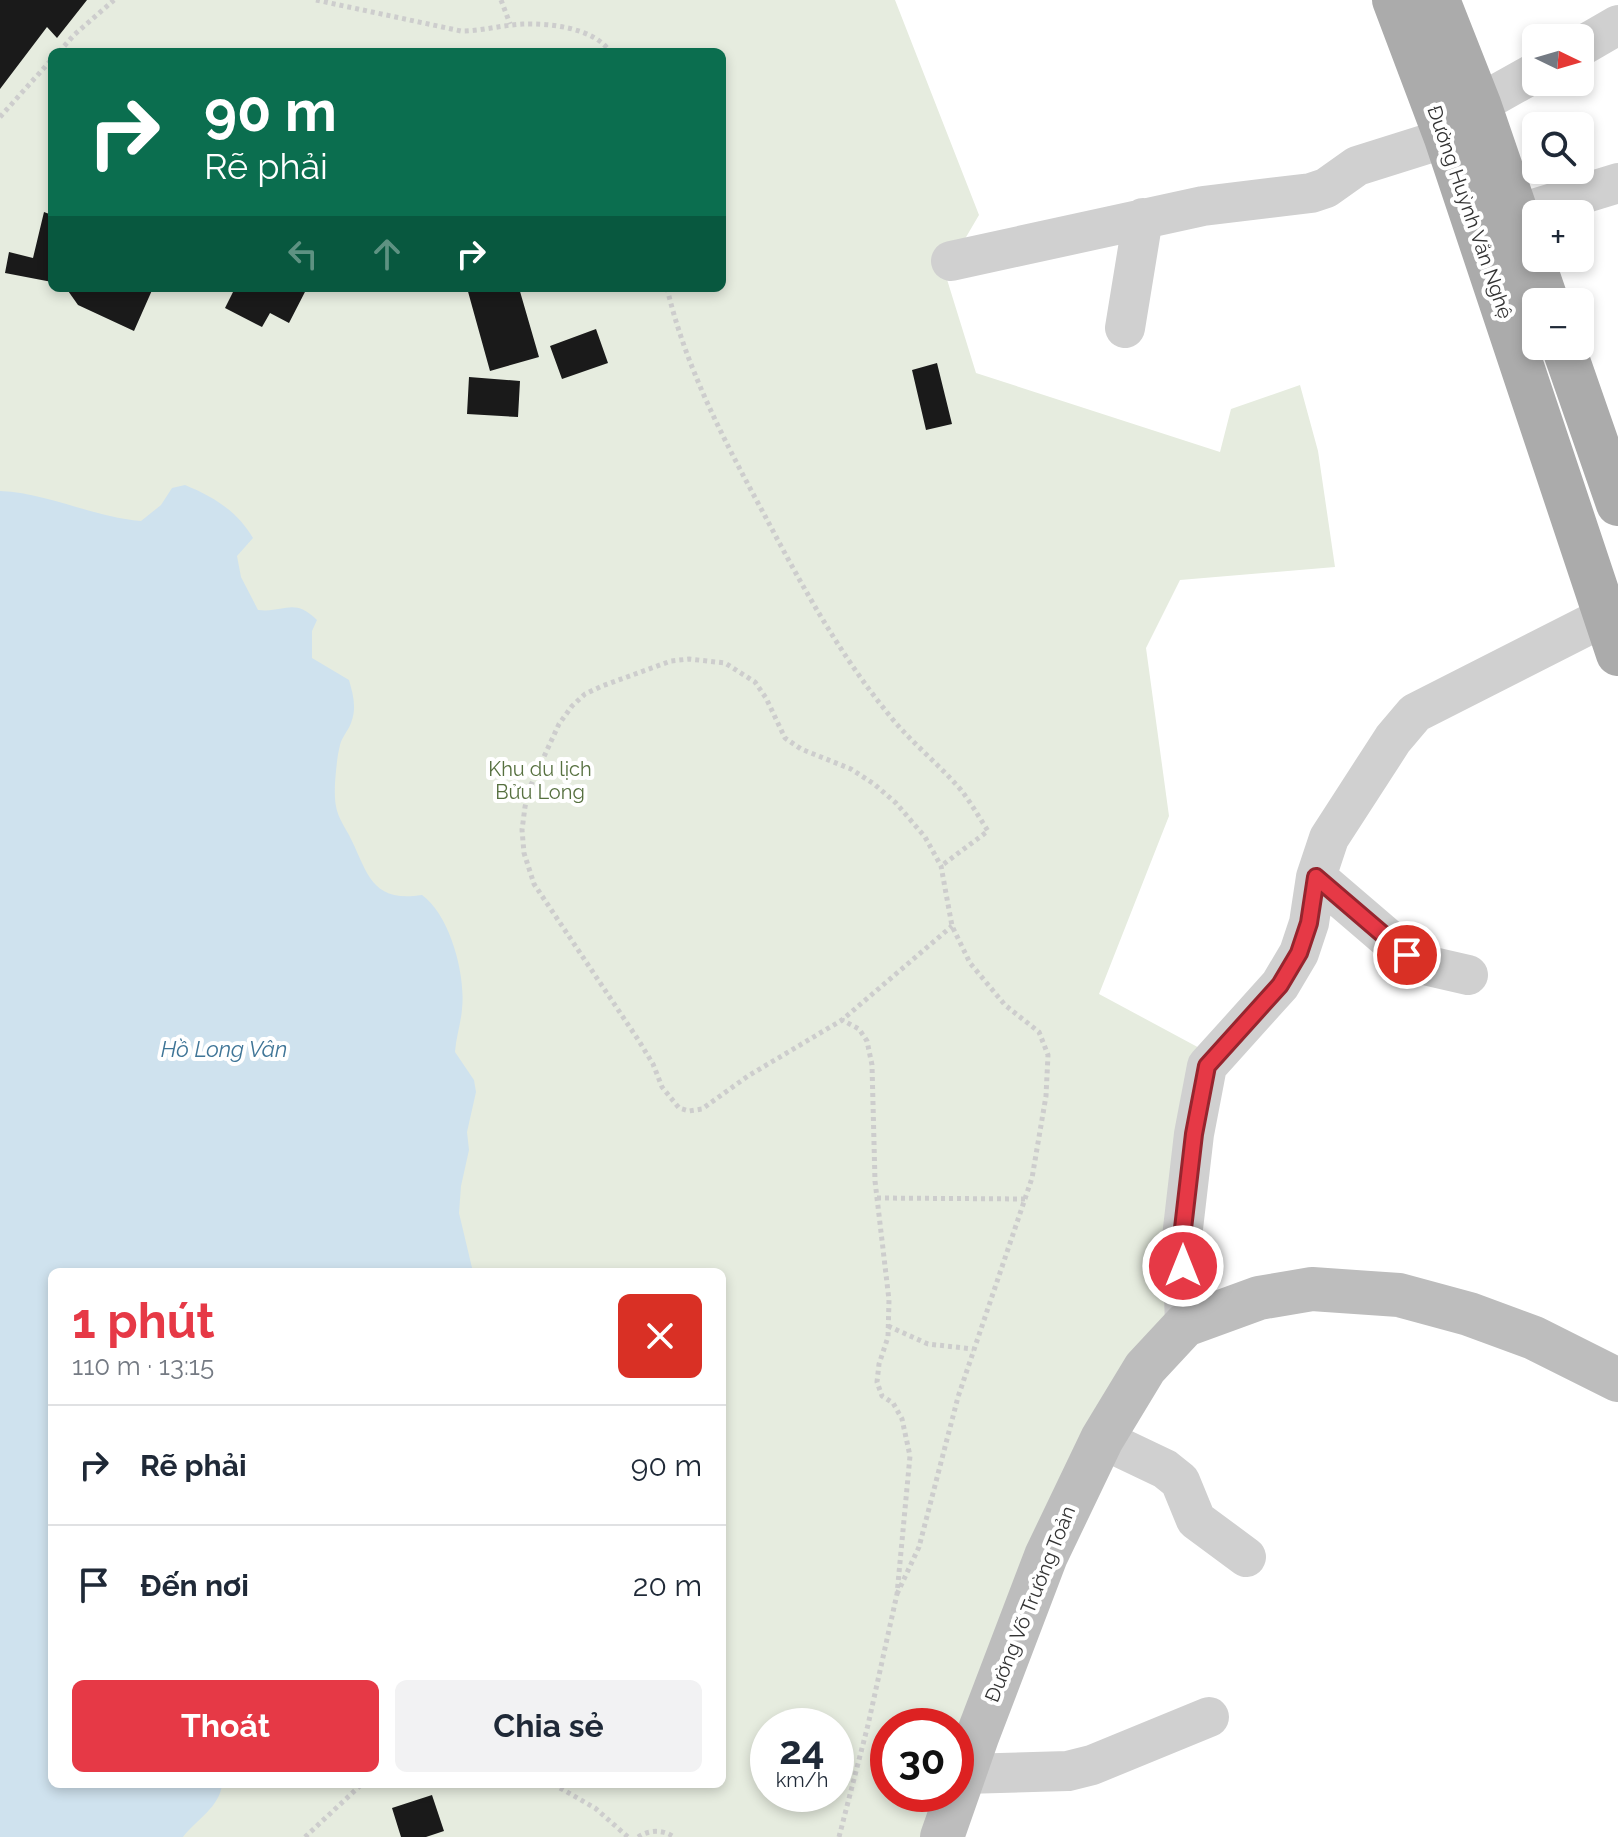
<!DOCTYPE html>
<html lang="vi">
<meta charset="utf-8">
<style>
:root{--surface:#fff;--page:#f2f2f3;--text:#1f2937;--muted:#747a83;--line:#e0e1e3;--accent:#e63946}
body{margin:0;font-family:Raleway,sans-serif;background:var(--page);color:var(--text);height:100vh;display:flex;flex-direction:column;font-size:30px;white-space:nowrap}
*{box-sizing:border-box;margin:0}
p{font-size:26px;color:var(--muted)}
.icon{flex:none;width:44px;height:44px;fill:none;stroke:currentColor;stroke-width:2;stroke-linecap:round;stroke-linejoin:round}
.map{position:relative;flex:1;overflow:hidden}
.side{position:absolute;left:48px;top:1268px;width:678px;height:520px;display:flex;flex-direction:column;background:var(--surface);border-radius:12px;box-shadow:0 4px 12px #0003}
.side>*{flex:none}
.guide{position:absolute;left:48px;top:48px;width:678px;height:244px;border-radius:12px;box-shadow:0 4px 12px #0003;background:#0b6e4f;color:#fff;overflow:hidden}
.needle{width:52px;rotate:95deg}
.tools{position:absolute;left:1522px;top:24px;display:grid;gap:16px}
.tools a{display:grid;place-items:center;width:72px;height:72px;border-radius:12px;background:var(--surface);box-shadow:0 4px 12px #0003;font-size:40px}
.speed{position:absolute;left:750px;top:1708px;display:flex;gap:16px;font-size:40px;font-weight:700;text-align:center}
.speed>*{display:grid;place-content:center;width:104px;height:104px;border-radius:50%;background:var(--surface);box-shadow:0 4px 12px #0003;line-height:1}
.speed small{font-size:20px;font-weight:400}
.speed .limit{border:12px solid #d22;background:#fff;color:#111}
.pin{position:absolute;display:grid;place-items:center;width:68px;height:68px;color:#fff;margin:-34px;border:4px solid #fff;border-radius:50%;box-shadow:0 2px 8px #0007}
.me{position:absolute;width:88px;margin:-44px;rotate:0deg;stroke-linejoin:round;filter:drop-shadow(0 0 6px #0008)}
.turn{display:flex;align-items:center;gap:28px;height:168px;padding:0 24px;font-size:36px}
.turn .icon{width:104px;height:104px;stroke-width:2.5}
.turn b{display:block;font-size:56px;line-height:68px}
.lanes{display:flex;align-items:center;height:76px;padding:0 24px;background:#0003;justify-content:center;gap:40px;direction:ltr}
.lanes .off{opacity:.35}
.round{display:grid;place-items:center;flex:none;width:84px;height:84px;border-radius:12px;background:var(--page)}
.head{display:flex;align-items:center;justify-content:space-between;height:136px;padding:0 24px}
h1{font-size:48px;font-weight:700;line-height:60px;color:var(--accent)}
.primary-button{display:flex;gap:16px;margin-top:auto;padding:16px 24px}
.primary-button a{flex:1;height:92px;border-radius:12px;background:var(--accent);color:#fff;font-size:32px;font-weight:700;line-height:92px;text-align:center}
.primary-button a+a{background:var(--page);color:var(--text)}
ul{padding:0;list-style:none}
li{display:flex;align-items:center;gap:24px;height:120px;padding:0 24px;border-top:2px solid var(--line)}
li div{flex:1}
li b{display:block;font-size:30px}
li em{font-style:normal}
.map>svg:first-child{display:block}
.green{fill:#e6ecdf;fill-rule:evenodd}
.water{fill:#cfe2ee}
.building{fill:#1a1a1a}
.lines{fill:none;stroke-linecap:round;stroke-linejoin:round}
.path{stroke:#cdcdcd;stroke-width:5;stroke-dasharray:4 4;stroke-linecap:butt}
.minor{stroke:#d0d0d0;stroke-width:40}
.secondary{stroke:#bdbdbd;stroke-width:44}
.primary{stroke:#ababab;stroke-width:44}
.route-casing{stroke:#96252e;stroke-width:20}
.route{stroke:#e63946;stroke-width:14}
.labels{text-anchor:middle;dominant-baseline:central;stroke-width:8;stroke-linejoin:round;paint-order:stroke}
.street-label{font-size:20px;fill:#333;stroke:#fff}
.park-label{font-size:20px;fill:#56703f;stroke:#fff}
.water-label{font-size:22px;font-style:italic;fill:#3f7597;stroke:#fff}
</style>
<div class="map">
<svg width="1618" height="1837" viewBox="0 0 1618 1837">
<rect width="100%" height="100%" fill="#fff"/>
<path class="green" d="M0 0H895L979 215 945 273 976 373 1220 452 1231 409 1300 385 1318 451 1335 567 1180 580 1146 648 1169 816 1099 994 1205 1051 1173 1312 956 1740V1726H888V1794H936L921 1837H0ZM52 52H722V288H52ZM52 1272H722V1784H52ZM768 1726H836V1794H768Z"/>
<path class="water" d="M185 485C214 497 237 511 253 538L237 556 241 577 258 610C286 613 293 597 317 620L312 631V658L349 680C353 694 357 708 351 723 348 731 342 737 340 745 337 757 336 770 335 783 334 809 337 814 349 835 368 872 370 903 422 895 450 915 466 975 462 1009 461 1023 456 1037 455 1052L474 1080 476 1092 467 1132 469 1150 461 1186 459 1213 473 1272H52V1784H222C220 1807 196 1820 183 1837H0V491C48 493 93 517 141 521L161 505 172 488Z"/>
<path class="building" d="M0 0H87L57 38 47 27 0 89Z
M44 212 52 215V282L5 273 9 252 33 258Z
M66 288H153L134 331 78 305Z
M235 288H307L289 323 270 313 262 327 225 308Z
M467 288H519L539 357 490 371Z
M596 329 608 363 562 379 550 346Z
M937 363 952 424 926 430 912 370Z
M469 377 520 381 518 417 467 414Z
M432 1795 444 1831 426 1837H401L392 1808Z"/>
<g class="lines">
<path class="path" d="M316 0 461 31C482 31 502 25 523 24 549 23 595 28 610 52
M501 0 510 24
M59 52 74 35 114 0
M0 117 52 59
M667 288C686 369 725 442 765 516 800 582 838 652 886 711 908 740 937 762 961 790 971 803 979 817 988 831L941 866
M877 1198 1026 1199
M888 1326 928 1344 973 1349
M897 1594 919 1547 958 1397 1032 1178 1046 1096 1048 1055 1039 1032 1005 1005 970 963 952 926 941 866 925 837 896 803 874 784 851 769 801 749 785 738 766 698 755 682 725 663 689 659 671 661 602 686 585 694 572 706 559 724 530 787 525 807 522 830 524 853 534 884 639 1041 653 1064 662 1087 679 1108 689 1111 702 1109 748 1076 842 1020 952 926
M553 1784 595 1808 628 1837
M305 1837 362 1784
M638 1837C649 1830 662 1829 674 1837
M839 1837 868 1725 897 1594 910 1456 902 1419 893 1403 882 1396 877 1382 879 1364 888 1337 889 1300 875 1181 872 1065 867 1041 859 1029 842 1020"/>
<path class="minor" d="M1580 47 1618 25
M1479 104 1536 72
M1517 214 1618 183
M951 261 1203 206 1311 193 1326 188 1357 166 1446 138
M1125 328 1143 218
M1316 877 1407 955 1420 964 1468 975
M1185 1325 1182 1237 1194 1134 1207 1066 1280 985 1299 953 1309 923 1316 877 1329 838 1393 739 1415 713 1606 616
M1102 1439 1165 1469 1180 1481 1196 1520 1246 1557
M964 1774 1068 1771 1092 1765 1209 1717"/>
<path class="secondary" d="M942 1837 977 1737 1046 1556 1102 1439 1145 1368 1185 1325 1259 1298 1312 1289 1399 1295 1469 1314 1534 1338 1618 1380"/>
<path class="primary" d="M1394 0 1446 138 1618 654
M1438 0 1479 104 1547 302
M1563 346 1618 504"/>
</g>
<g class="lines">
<g class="route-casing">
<path id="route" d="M1183 1266 1182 1237 1194 1134 1207 1066 1280 985 1299 953 1309 923 1316 877 1407 955"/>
</g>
<use href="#route" class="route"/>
</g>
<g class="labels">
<g class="street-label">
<text transform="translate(1470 212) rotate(71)">Đường Huỳnh Văn Nghệ</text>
<text transform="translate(1030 1604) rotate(-68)">Đường Võ Trường Toản</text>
</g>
<g class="park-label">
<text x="540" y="769">Khu du lịch<tspan x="540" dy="23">Bửu Long</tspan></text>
</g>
<g class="water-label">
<text x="224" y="1049">Hồ Long Vân</text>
</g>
</g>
</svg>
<div class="tools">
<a><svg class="needle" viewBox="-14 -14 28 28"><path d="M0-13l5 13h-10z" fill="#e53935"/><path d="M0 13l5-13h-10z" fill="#747a83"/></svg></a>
<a><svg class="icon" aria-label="search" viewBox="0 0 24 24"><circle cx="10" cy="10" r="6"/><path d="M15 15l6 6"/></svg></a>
<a>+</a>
<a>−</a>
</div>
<div class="speed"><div>24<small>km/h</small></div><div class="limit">30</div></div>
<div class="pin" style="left:1407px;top:955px;background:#d93025"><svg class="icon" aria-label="arrive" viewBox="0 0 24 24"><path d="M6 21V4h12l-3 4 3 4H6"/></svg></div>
<svg class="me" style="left:1183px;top:1266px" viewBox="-20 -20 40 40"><circle r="17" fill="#e63946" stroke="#fff" stroke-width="3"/><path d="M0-11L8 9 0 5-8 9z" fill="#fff"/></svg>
<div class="guide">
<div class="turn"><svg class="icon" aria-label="right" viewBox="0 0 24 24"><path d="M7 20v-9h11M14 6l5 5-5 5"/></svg><div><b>90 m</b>Rẽ phải</div></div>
<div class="lanes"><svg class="icon off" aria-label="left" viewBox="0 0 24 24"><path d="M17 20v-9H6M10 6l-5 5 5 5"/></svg><svg class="icon off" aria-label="ahead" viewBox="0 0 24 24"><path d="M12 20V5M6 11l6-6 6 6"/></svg><svg class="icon" aria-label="right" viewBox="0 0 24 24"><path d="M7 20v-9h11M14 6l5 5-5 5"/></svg></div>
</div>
<section class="side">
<div class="head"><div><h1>1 phút</h1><p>110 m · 13:15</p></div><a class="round" style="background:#d93025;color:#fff"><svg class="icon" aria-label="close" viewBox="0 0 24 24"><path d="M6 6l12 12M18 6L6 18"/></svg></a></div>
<ul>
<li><svg class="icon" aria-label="right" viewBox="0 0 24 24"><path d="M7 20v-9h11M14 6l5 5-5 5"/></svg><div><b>Rẽ phải</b></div><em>90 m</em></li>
<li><svg class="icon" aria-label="arrive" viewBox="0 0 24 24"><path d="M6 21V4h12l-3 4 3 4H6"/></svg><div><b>Đến nơi</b></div><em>20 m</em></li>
</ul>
<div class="primary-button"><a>Thoát</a><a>Chia sẻ</a></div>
</section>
</div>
